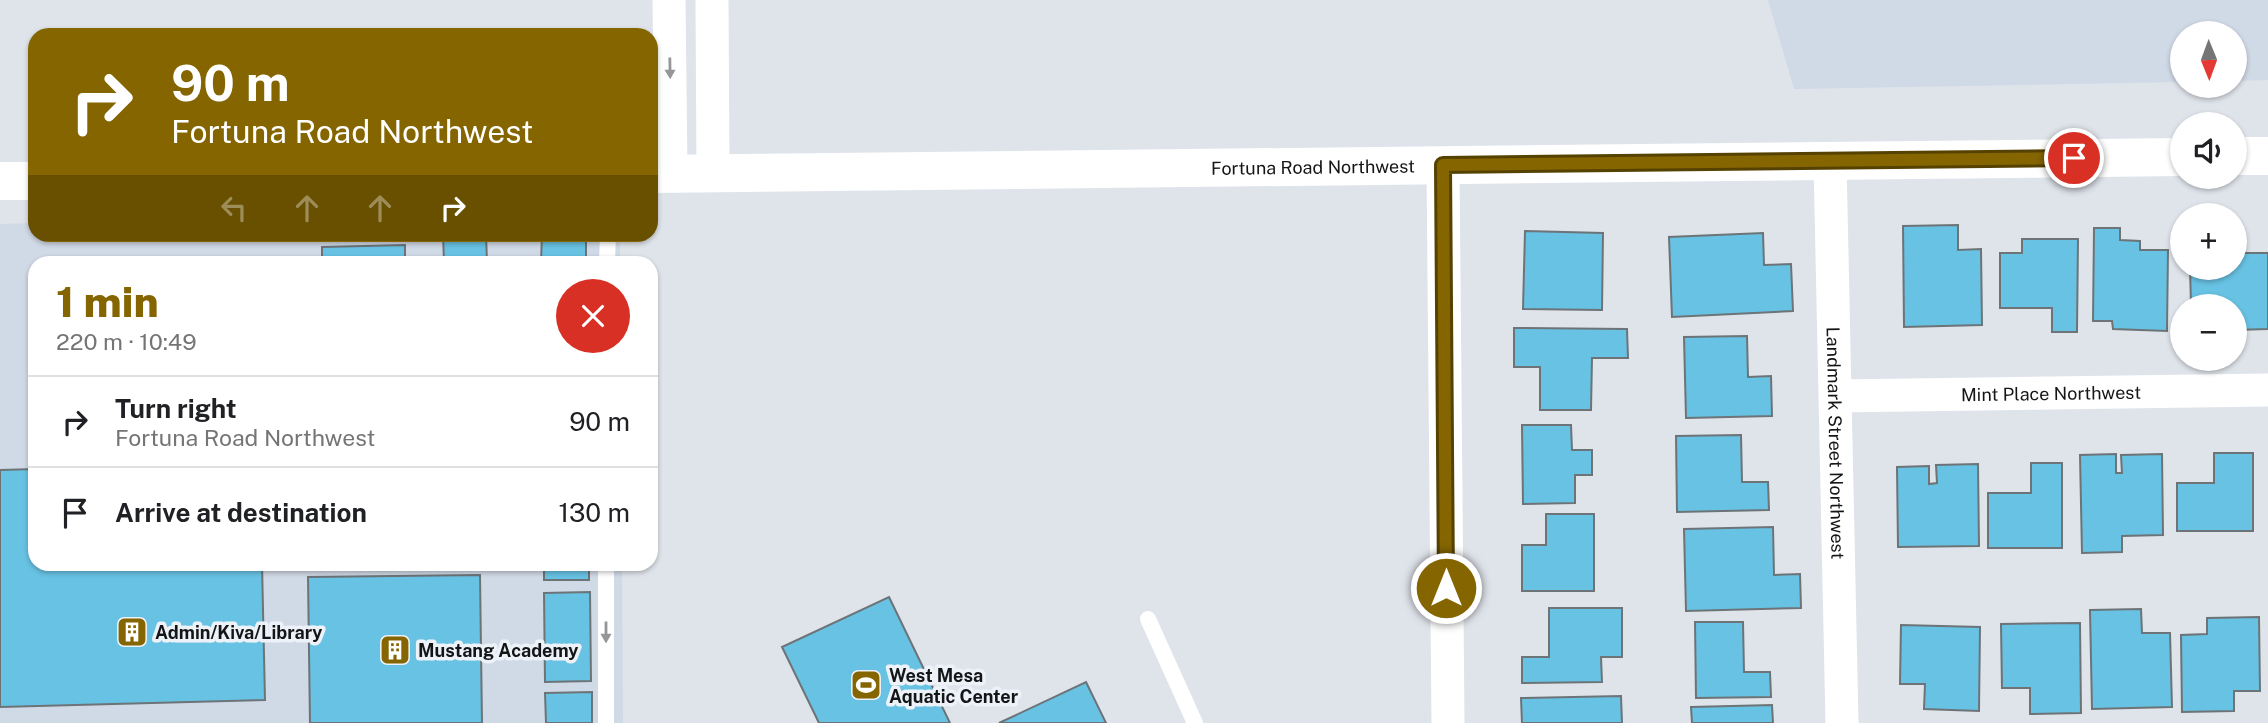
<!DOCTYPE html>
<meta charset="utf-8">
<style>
:root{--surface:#fff;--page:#f6f6f6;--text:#202124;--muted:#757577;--line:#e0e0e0;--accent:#846500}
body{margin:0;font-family:"Public Sans",sans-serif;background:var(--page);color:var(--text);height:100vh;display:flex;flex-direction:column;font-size:26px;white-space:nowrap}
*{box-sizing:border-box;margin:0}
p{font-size:23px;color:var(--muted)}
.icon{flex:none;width:38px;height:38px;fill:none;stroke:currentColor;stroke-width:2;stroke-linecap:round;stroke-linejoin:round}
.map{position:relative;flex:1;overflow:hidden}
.side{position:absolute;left:28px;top:256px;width:630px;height:315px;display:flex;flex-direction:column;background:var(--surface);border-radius:21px;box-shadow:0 2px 5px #0004}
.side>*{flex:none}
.top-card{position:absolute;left:28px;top:28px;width:630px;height:214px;border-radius:21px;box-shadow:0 2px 5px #0004;background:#846500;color:#fff;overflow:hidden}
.needle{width:46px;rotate:179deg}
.buttons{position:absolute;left:2170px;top:21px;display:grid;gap:14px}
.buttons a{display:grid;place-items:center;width:77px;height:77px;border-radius:50%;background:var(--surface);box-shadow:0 2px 5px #0004;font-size:35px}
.pin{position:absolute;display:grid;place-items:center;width:60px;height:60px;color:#fff;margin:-30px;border:4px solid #fff;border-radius:50%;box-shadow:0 2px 7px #0007}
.me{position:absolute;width:77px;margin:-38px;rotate:0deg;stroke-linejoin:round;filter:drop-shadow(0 0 5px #0008)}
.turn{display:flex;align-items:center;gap:24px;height:147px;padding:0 28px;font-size:32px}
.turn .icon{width:91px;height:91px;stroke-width:2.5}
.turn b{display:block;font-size:49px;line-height:60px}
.lanes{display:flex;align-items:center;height:66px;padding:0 28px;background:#0003;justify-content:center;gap:35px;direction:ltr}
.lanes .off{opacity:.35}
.round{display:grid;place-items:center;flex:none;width:74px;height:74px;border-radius:37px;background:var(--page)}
.headline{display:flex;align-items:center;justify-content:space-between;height:119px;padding:0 28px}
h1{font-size:42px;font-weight:800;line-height:52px;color:var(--accent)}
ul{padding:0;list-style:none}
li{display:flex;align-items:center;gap:21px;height:91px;padding:0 28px;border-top:2px solid var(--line)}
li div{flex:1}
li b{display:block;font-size:26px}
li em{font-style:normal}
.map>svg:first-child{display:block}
.built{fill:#d0d9e6}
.building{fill:#68c2e3;stroke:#6c7477;stroke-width:2}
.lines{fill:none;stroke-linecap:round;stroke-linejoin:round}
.service{stroke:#fff;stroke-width:16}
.minor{stroke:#fff;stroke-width:33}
.tertiary{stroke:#fff;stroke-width:38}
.oneway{fill:#959697}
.route-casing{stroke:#564200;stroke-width:18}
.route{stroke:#846500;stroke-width:12}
.labels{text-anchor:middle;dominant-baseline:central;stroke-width:7;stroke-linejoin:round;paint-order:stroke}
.street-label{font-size:18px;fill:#141517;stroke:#edf1f8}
.poi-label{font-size:18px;font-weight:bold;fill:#141517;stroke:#edf1f8;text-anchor:start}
</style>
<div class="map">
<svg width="2268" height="723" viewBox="0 0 2268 723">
<rect width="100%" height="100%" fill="#dfe4eb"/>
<path class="built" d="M1768 0H2268V80L2235 81V33H2182V82L1794 89Z
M35 223V234L620 235V262H35V564H622L623 723H0V224Z"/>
<path class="building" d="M1958 225V250L1981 249 1982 325 1904 327 1903 226Z
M2094 228H2120V240L2140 241V250H2168L2167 331 2113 329 2112 321H2093Z
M1525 231 1603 233 1602 310 1523 309Z
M1763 233 1764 265 1791 264 1793 311 1672 317 1669 237Z
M443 234H486L487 262H444Z
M542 234H586V262H541Z
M2022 239H2078L2077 332H2052V308H2000V253H2022Z
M405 245V262H322V247Z
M2235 253H2268V329L2235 330V306H2191L2190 268H2235Z
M1514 328 1627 329 1628 358H1592L1591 410H1540V367H1514Z
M1747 336 1748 377 1771 376 1772 416 1686 418 1684 337Z
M1522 425H1571L1572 450H1592V475H1575V503L1523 504Z
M1741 435 1742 482H1768L1769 510 1677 512 1676 436Z
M2214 453H2253V531H2177V483H2214Z
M2116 454V473H2122L2121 455 2162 454 2163 535 2122 536V552L2082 553 2080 455Z
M2031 463H2062V548H1988V493H2031Z
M1978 464 1979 546 1898 547 1897 467 1929 466V484L1937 483 1936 465Z
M35 469V564H262L265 700 0 707V470Z
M1546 514H1594V591H1522V545H1546Z
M1773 527 1774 575 1800 574 1801 608 1686 611 1684 529Z
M544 564H589V580H544Z
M480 575 482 723H310L308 577Z
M590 592 591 681 545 682 544 593Z
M889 597 950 723H819L782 647Z
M1549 608H1622V657H1601L1602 682 1522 683V657H1549Z
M2141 609 2142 633H2170L2172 707 2092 709 2090 610Z
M2259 617 2260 691H2234V711L2182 712 2181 635 2207 634V618Z
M1695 622H1743L1744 672H1770L1771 697 1696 698Z
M2080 623 2081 713 2030 714V688H2002L2001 624Z
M1901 625 1980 627 1979 711 1924 709 1925 684H1900Z
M1086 682 1106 723H999Z
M592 692V723H546L545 693Z
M1621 696 1622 723H1522L1521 698Z
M1772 705 1773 723H1692L1691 707Z"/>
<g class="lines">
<path class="service" d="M607 262 608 234
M1148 619 1195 723
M606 723V564"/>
<g class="minor">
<path d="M669 0 671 173"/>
<path d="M712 0 713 173"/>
<path id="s1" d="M1830 161 1842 723"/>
<path d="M1443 165 1448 723"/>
<path id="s2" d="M1836 396 2268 390"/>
</g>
<g class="tertiary">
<path d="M2235 156H2268"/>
<path id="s3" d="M651 174 2182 157"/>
<path d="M0 181H35"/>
</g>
</g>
<defs><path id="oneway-solid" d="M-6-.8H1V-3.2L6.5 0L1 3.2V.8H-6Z" transform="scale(1.75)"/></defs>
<g class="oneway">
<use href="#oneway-solid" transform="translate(670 68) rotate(89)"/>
<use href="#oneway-solid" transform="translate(606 632) rotate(90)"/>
</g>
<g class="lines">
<g class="route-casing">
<path id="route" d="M1446 588 1443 165 2074 158"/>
</g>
<use href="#route" class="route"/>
</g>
<defs>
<g id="building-square" transform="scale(1.575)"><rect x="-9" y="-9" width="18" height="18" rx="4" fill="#846500" stroke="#edf1f8"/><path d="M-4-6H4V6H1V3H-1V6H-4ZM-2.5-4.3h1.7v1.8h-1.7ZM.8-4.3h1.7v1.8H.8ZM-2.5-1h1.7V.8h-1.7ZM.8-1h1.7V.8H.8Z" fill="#fff"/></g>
<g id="stadium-square" transform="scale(1.575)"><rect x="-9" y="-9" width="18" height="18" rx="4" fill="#846500" stroke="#edf1f8"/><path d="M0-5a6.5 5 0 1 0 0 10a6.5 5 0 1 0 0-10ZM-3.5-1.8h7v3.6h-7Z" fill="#fff"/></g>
</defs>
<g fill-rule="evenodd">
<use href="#building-square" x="132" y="632"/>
<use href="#building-square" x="395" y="650"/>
<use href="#stadium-square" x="866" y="685"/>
</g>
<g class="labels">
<g class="street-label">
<text stroke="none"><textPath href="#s3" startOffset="662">Fortuna Road Northwest</textPath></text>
<text stroke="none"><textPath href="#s2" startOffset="215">Mint Place Northwest</textPath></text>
<text stroke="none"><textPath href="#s1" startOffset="282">Landmark Street Northwest</textPath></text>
</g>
<g class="poi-label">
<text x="155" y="632">Admin/Kiva/Library</text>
<text x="418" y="650">Mustang Academy</text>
<text x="889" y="675">West Mesa<tspan x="889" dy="21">Aquatic Center</tspan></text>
</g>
</g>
</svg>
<div class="buttons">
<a><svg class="needle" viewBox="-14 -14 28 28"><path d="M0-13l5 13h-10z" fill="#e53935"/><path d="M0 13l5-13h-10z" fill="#757577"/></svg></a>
<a><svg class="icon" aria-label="sound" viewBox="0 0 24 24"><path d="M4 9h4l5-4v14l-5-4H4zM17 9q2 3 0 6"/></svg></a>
<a>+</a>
<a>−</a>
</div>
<div class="pin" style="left:2074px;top:158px;background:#d93025"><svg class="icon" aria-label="arrive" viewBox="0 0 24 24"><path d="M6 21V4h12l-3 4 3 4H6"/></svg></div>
<svg class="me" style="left:1446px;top:588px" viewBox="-20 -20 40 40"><circle r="17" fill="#846500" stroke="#fff" stroke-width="3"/><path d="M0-11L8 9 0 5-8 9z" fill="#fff"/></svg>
<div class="top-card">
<div class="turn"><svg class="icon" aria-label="right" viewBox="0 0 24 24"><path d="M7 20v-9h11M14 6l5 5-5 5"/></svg><div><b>90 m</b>Fortuna Road Northwest</div></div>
<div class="lanes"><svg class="icon off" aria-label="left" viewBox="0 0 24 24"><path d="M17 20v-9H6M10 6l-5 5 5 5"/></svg><svg class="icon off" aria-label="ahead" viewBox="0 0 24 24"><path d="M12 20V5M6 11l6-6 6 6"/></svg><svg class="icon off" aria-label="ahead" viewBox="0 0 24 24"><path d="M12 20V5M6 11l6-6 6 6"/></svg><svg class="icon" aria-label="right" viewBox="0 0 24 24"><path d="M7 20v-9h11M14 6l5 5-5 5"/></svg></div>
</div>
<section class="side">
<div class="headline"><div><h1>1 min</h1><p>220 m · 10:49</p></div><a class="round" style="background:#d93025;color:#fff"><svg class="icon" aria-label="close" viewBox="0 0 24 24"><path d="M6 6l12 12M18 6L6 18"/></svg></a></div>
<ul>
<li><svg class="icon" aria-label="right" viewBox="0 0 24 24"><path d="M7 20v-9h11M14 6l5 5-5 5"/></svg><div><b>Turn right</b><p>Fortuna Road Northwest</p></div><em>90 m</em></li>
<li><svg class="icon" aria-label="arrive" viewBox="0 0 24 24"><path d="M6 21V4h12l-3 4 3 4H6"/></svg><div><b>Arrive at destination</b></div><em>130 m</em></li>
</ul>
</section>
</div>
